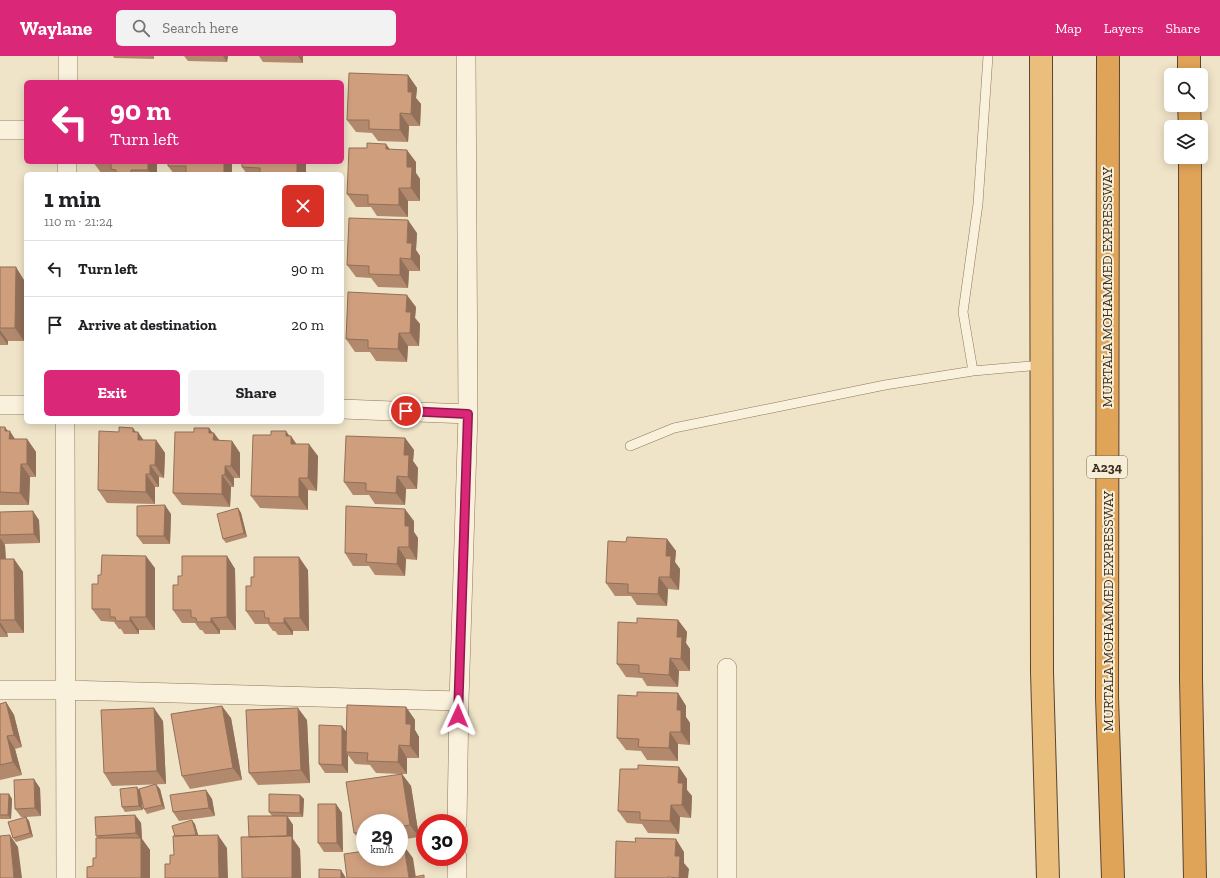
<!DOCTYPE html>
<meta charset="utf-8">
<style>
:root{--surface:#fff;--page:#f2f2f2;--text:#202124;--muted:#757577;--line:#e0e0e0;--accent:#db2777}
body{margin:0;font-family:"Zilla Slab",serif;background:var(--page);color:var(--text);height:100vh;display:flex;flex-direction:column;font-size:15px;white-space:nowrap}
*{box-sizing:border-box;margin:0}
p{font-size:13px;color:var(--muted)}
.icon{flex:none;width:22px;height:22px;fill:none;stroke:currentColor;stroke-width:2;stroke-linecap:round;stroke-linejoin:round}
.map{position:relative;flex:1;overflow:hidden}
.side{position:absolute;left:24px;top:116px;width:320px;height:252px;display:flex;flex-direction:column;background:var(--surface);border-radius:6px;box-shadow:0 2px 10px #0003}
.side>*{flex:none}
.hud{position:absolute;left:24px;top:24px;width:320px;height:84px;border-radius:6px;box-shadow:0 2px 10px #0003;background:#db2777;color:#fff;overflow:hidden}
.controls{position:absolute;left:1164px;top:12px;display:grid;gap:8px}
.controls a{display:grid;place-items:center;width:44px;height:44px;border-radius:6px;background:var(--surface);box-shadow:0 2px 10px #0003;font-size:20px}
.speed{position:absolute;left:356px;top:758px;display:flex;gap:8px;font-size:20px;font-weight:700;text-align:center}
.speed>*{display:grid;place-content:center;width:52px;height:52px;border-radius:50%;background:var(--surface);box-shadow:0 2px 10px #0003;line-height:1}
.speed small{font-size:10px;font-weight:400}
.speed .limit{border:6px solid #d22;background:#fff;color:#111}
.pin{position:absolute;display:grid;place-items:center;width:34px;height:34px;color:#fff;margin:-17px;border:2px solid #fff;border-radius:50%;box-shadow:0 1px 4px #0007}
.me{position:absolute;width:44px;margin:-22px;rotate:1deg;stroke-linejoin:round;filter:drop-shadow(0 0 3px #0008)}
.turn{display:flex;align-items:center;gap:14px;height:84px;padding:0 20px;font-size:18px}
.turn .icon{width:52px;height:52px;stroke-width:2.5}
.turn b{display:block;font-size:28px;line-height:34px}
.round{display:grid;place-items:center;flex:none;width:42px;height:42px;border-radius:6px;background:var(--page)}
.headline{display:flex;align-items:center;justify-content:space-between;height:68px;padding:0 20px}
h1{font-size:24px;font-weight:700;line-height:30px}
.cta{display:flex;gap:8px;margin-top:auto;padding:8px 20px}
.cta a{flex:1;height:46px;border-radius:6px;background:var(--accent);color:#fff;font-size:16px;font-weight:700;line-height:46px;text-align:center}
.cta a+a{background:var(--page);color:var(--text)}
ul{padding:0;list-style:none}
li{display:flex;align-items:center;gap:12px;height:56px;padding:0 20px;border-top:1px solid var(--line)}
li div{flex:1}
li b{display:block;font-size:15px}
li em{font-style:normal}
header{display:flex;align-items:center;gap:24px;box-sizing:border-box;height:56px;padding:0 20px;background:var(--accent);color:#fff}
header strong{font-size:19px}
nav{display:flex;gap:22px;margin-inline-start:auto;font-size:14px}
.search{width:280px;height:36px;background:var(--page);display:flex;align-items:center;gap:10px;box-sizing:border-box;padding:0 14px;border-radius:6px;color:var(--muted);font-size:15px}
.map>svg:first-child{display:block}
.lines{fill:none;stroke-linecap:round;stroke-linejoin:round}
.service-casing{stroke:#8d765c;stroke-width:10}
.minor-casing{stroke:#8d765c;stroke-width:20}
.trunk-casing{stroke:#5b4430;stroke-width:24}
.motorway-casing{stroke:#5b4430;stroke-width:24}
.service{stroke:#faf1dc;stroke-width:9}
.minor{stroke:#faf1dc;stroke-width:19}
.trunk{stroke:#eabe7c;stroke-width:22}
.motorway{stroke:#e0a458;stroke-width:22}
.wall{fill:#b2896c}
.shaded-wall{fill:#916f58}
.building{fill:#cf9f7d;stroke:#916f58}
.route-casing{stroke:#8e194d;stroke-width:10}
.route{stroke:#db2777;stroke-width:7}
.labels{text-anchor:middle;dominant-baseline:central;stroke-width:4;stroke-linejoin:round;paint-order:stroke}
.shield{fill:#f7eed8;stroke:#756857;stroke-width:1}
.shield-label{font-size:13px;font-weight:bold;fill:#3d2e20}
.street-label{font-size:14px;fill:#3d2e20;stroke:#f7eed8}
</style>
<header>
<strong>Waylane</strong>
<div class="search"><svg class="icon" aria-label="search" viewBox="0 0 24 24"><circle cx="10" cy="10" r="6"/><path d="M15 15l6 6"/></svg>Search here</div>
<nav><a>Map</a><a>Layers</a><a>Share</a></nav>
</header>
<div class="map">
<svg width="1220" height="822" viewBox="0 0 1220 822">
<rect width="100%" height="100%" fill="#f0e4c8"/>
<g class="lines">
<g class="service-casing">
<path id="service" d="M973 315 963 256 978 148 988 0
M630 390 674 372 885 329 973 315 1041 309"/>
</g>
<g class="minor-casing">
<path id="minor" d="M68 26V0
M0 74H26
M67 118V106
M0 349H26
M342 353 468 358
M65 366 66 822
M727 612V822
M0 634H66L459 645
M457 767 459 645 468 358 466 0
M457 822V801"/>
</g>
<g class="trunk-casing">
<path id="trunk" d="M1041 0 1042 616 1048 822"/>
</g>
<g class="motorway-casing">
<path id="motorway" d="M1108 0 1107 641 1113 822
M1189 0V19
M1189 49 1190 71
M1190 101 1191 623 1195 822"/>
</g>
<use href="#service" class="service"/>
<use href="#minor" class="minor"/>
<use href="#trunk" class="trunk"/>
<use href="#motorway" class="motorway"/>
</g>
<path class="wall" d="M113 0H154V3L114 2Z
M184 0H228L227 6 188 5Z
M255 0H303V7L263 6 259 0Z
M408 19 417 32 416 42 421 48 420 70H409L408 86 378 85 372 77 356 76 347 64Z
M389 93 416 106V117L420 123V145H408V161L377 160 371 151H356L347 138Z
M93 106H157V118H102Z
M232 106V118H174L168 110Z
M306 106V118H247L242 111Z
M417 177 416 194 420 200V215H409L408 232 378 231 371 222 356 221 347 209Z
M0 211 24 224V285H8V289H0Z
M416 251 415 262 420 268 419 290H408L407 306 376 305 370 296H355L346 283Z
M0 371 8 375 15 383H27L36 396V421H30L29 449H0Z
M209 372 219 385H232L240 397V422H234V431H231L230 451 182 449 173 437 194 376Z
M136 376 143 384H156L165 397 164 422 159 421V431H155V448L107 447 98 434Z
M289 380 296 388 318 400 317 435 308 434V454L260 452 251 440Z
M405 382 414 394 413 405 418 412 417 433H406L405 449 375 448 369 439H353L344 426Z
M238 452 241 457 247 481 226 487 223 483Z
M0 456 39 464 40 487 4 488 5 489 6 503H14L23 516 24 577H7L8 581H0Z
M171 458 170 488H143L137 480Z
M414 465V476L418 482 417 504 406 503 405 520 375 519 369 510H353L345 497Z
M667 483 676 495 675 506 680 513 679 534 668 533 667 550 637 549 631 540H615L606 527 626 486Z
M227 500 235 513 236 574H220V578H205L202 574H200L195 567H182L173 554 178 529 182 520Z
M155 512V574H139V578H124L121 573H119L114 566 101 565 92 553 98 528 101 519Z
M308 514 309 575H293V579H278L275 575H273L268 568H255L246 555 251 530 254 521Z
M678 564 687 576 686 587 690 593V615H679L678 631 647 630 642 622 626 621 617 608 637 567Z
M678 637 686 650V661L690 667V689L678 688V705L647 704 641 695 626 694 617 682 637 640Z
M6 646 14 659 22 691 15 693 22 719 0 724V648Z
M406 651 415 664V674L419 681V702H407V718H402L411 730 419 781 399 784V767H365V790H363L354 777 400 718 376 717 370 709 355 708 348 699V717H325L319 708 347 676Z
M231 662 242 724 190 733 182 720Z
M307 664 310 727 258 729 249 717Z
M163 665 166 728 112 730 104 717Z
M679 711 687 723V734L692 740 691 762 680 761 679 778 648 777 642 768 627 767 618 755 638 713Z
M40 732 41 760 26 761 29 765 33 781 16 786 13 782 25 761H21L15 753Z
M139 733H160L165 753 147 758 144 753 141 744 143 754 125 756 122 751Z
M206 734 212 743 215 760 179 765 173 756Z
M0 738H9L12 743 11 763H0Z
M300 739 304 743 303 761H288L293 769V783L300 793 301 822H242L249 781 272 760 269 756Z
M336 748 342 757 343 796H324L318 787Z
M135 759 141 767 142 783 150 794 93 810 96 802 98 782 96 780Z"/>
<path class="shaded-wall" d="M223 0H228L227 6Z
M298 0H303V7Z
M408 19 417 32 416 42 421 48 420 70 411 58 408 36Z
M400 57 409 70 408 86 400 74Z
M386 88 395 100 386 93Z
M407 94 416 106V117L420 123V145L411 132 407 111Z
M148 106H157V118H151L148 114Z
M224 106H232V118H224Z
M297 106H306V118H297Z
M399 132 408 145V161L399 149Z
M408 164 417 177 416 194 420 200V215L411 203 407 187Z
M400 202 409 215 408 232 400 219Z
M16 211 24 224V285L15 272Z
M407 239 416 251 415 262 420 268 419 290 410 277 406 256Z
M0 274 8 285V289L0 278Z
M399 277 408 290 407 306 398 293Z
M5 371 10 378V375L18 388V396L5 375Z
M133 372 138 379V376L147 389V396L133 376Z
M209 372 214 379V377L223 389 222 397 209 377Z
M286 375 291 382V380L300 393V400L286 380Z
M405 382 414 394 413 405 418 412 417 433 408 421 404 399Z
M27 383 36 396V421L27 408Z
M156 384 165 397 164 422 155 409Z
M232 385 240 397V422L231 410Z
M309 388 318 400 317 435 308 422Z
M21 408 30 421 29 449 20 437Z
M150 409 159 421V431L150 418Z
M225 410 234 422V431L225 419Z
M146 418 155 431V448L146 436Z
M222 419 231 431 230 451 222 438Z
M397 420 406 433 405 449 396 437Z
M299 422 308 434V454L299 441Z
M165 449 171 458 170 488 164 480Z
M238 452 241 457 247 481 244 477Z
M405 453 414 465V476L418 482 417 504 409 491 405 470Z
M33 455 39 464 40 487 34 478Z
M0 482 5 489 6 512 0 503Z
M667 483 676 495 675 506 680 513 679 534 670 521 666 500Z
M398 491 406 503 405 520 397 508Z
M146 500 155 512V574L146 561Z
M227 500 235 513 236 574 227 561Z
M299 501 308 514 309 575 300 562Z
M14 503 23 516 24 577 15 564Z
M659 521 668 533 667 550 658 538Z
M130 561 139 574V578L130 565Z
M211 562 220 574V578L211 566Z
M284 562 293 575V579L284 567Z
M678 564 687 576 686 587 690 593V615L681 603 677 581Z
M0 566 7 577 8 581 0 570Z
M670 602 679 615 678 631 669 619Z
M678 637 686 650V661L690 667V689L681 676 677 654Z
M6 646 14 659 22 691 14 679Z
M222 650 231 662 242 724 233 712Z
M406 651 415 664V674L419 681V702L410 690 406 668Z
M154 652 163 665 166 728 157 715Z
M298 652 307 664 310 727 301 714Z
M342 670 348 678 346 696 348 699V717L342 709Z
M670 676 678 688V705L669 692Z
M7 680 15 693 22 719 13 706Z
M399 689 407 702V718L398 706Z
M679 711 687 723V734L692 740 691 762 682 749 678 727Z
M402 718 411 730 419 781 410 769Z
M34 723 40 732 41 760 35 752Z
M156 728 160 733 165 753 162 749Z
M137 731 140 735 143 754 139 750Z
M206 734 212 743 215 760 209 752Z
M9 738 12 743 11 763 8 759Z
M300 739 304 743 303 761 300 757Z
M336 748 342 757 343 796 337 787Z
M671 749 680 761 679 778 670 765Z
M135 759 141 767 142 783 150 794V822H141V784L136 777Z
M287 760 293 769V783L300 793 301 822H292L287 782Z
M26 761 29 765 33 781 30 777Z
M192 764 195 768 200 785 197 781Z
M10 779 18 791 22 822H14Z
M218 779 227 792 228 822H219Z
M676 783 684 796V807L689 813 688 822H679L675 800Z
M404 790 413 802 416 822H409Z
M341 814 346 822H341Z"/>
<path class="building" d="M349 17 408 19V36H412L411 58 400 57V74L369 73V64H347Z
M367 87 386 88V93L407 94V111H412L411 132H399V149L368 148V139L347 138 349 92H367Z
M111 106H148V114H131V118H116V114L111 113Z
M168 106H224V118L186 117V110H168Z
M242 106H297V118H260V112L242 111Z
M349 162 408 164 407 187H412L411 203 400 202V219L369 218V210L347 209Z
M0 211H16L15 272H0Z
M348 236 407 239 406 256H411L410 277H399L398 293 368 292V284L346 283Z
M0 371H5V375H10L9 383H27V408H21L20 437 0 436Z
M119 371 133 372V376H138V384H156L155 409H150V418H146V436L98 434 99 375 119 376Z
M194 372H209V377H214L213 384 232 385 231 410H225V419H222V438L173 437 175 376H194Z
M271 375H286V380H291V388H309L308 422H299V441L251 440 253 379H271Z
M346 380 405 382 404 399H409L408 421 397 420 396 437 366 435V427L344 426Z
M165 449 164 480H137V450Z
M346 450 405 453V470H409V491H398L397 508 366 506 367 498 345 497Z
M238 452 244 477 223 483 217 458Z
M33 455 34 478 0 479V456Z
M627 481 667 483 666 500H671L670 521H659L658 538 628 537V528L606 527 608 485 626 486Z
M102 499 146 500V561H130V565H116L115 561H110V553H92V528H98V519H101Z
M182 500H227V561L211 562V566H197L196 562 191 561V554H173V529H178V520H182Z
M254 501H299L300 562H284V567H269V562H265L264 555H246V530H251V521H254Z
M0 503H14L15 564H0Z
M637 562 678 564 677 581H682L681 603 670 602 669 619 639 617V609L617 608 618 566 637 567Z
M637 636 678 637 677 654H681V676H670L669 692 638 691 639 683 617 682 618 639 637 640Z
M6 646 14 679 7 680 13 706 0 709V648Z
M347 649 406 651V668H411L410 690 399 689 398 706 367 705 368 697 346 696Z
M222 650 233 712 182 720 171 658Z
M154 652 157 715 104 717 101 654Z
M298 652 301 714 249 717 246 654Z
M319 669 342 670V709L319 708Z
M638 709 679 711 678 727H683L682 749H671L670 765 640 764V756L618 755 620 713H638Z
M402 718 410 769 399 771V767H365V776L354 777 346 726Z
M34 723 35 752 15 753 14 724Z
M156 728 162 749 144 753 139 733Z
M137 731 139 750 122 751 120 733Z
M206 734 209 752 173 756 170 739Z
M0 738H9L8 759H0Z
M269 738 300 739V757L269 756Z
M318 748H336L337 787H318Z
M135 759 136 777 96 780 95 761Z
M248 760H287V780L249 781Z
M26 761 30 777 13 782 8 766Z
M192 764 196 779 175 780 172 770Z
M10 779 14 822H0V780Z
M218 779 219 822H165V808H170V799H174L173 780Z
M292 780V822H242L241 781Z
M96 782H141V822H87V811L93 810V802H96Z
M635 782 676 783 675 800H680L679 822 668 821V822H615L616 785 636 786Z
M404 790 409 822 424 819V822H347L344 798 365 795V801H399V791Z
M319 813 341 814V822H319Z"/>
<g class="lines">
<g class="route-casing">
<path id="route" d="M406 355 468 358 458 660"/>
</g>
<use href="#route" class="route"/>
</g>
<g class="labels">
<rect class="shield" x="1087" y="400" width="40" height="22" rx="3"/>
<g class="shield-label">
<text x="1107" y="411">A234</text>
</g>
<g class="street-label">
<text transform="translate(1107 231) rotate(-90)">MURTALA MOHAMMED EXPRESSWAY</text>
<text transform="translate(1108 555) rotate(-90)">MURTALA MOHAMMED EXPRESSWAY</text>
</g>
</g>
</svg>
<div class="controls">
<a><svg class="icon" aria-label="search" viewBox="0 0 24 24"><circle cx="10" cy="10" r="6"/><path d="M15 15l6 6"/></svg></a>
<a><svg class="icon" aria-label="layers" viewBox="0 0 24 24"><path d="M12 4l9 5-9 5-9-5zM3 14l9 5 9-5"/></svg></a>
</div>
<div class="speed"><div>29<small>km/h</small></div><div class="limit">30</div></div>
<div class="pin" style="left:406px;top:355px;background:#d93025"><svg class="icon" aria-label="arrive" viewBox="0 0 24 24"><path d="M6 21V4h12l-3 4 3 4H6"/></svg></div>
<svg class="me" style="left:458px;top:660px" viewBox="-20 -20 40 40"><path d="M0-17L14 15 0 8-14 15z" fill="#db2777" stroke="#fff" stroke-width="4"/></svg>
<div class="hud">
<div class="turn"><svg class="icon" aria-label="left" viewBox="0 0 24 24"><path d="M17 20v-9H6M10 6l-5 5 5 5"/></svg><div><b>90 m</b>Turn left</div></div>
</div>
<section class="side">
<div class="headline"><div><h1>1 min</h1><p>110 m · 21:24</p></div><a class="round" style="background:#d93025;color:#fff"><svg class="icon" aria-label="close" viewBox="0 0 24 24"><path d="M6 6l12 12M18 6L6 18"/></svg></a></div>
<ul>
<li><svg class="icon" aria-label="left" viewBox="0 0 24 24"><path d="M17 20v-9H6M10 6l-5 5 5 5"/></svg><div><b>Turn left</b></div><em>90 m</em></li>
<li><svg class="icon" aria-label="arrive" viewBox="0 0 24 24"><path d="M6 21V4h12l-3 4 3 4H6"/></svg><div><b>Arrive at destination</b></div><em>20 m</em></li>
</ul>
<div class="cta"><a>Exit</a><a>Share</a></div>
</section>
</div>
